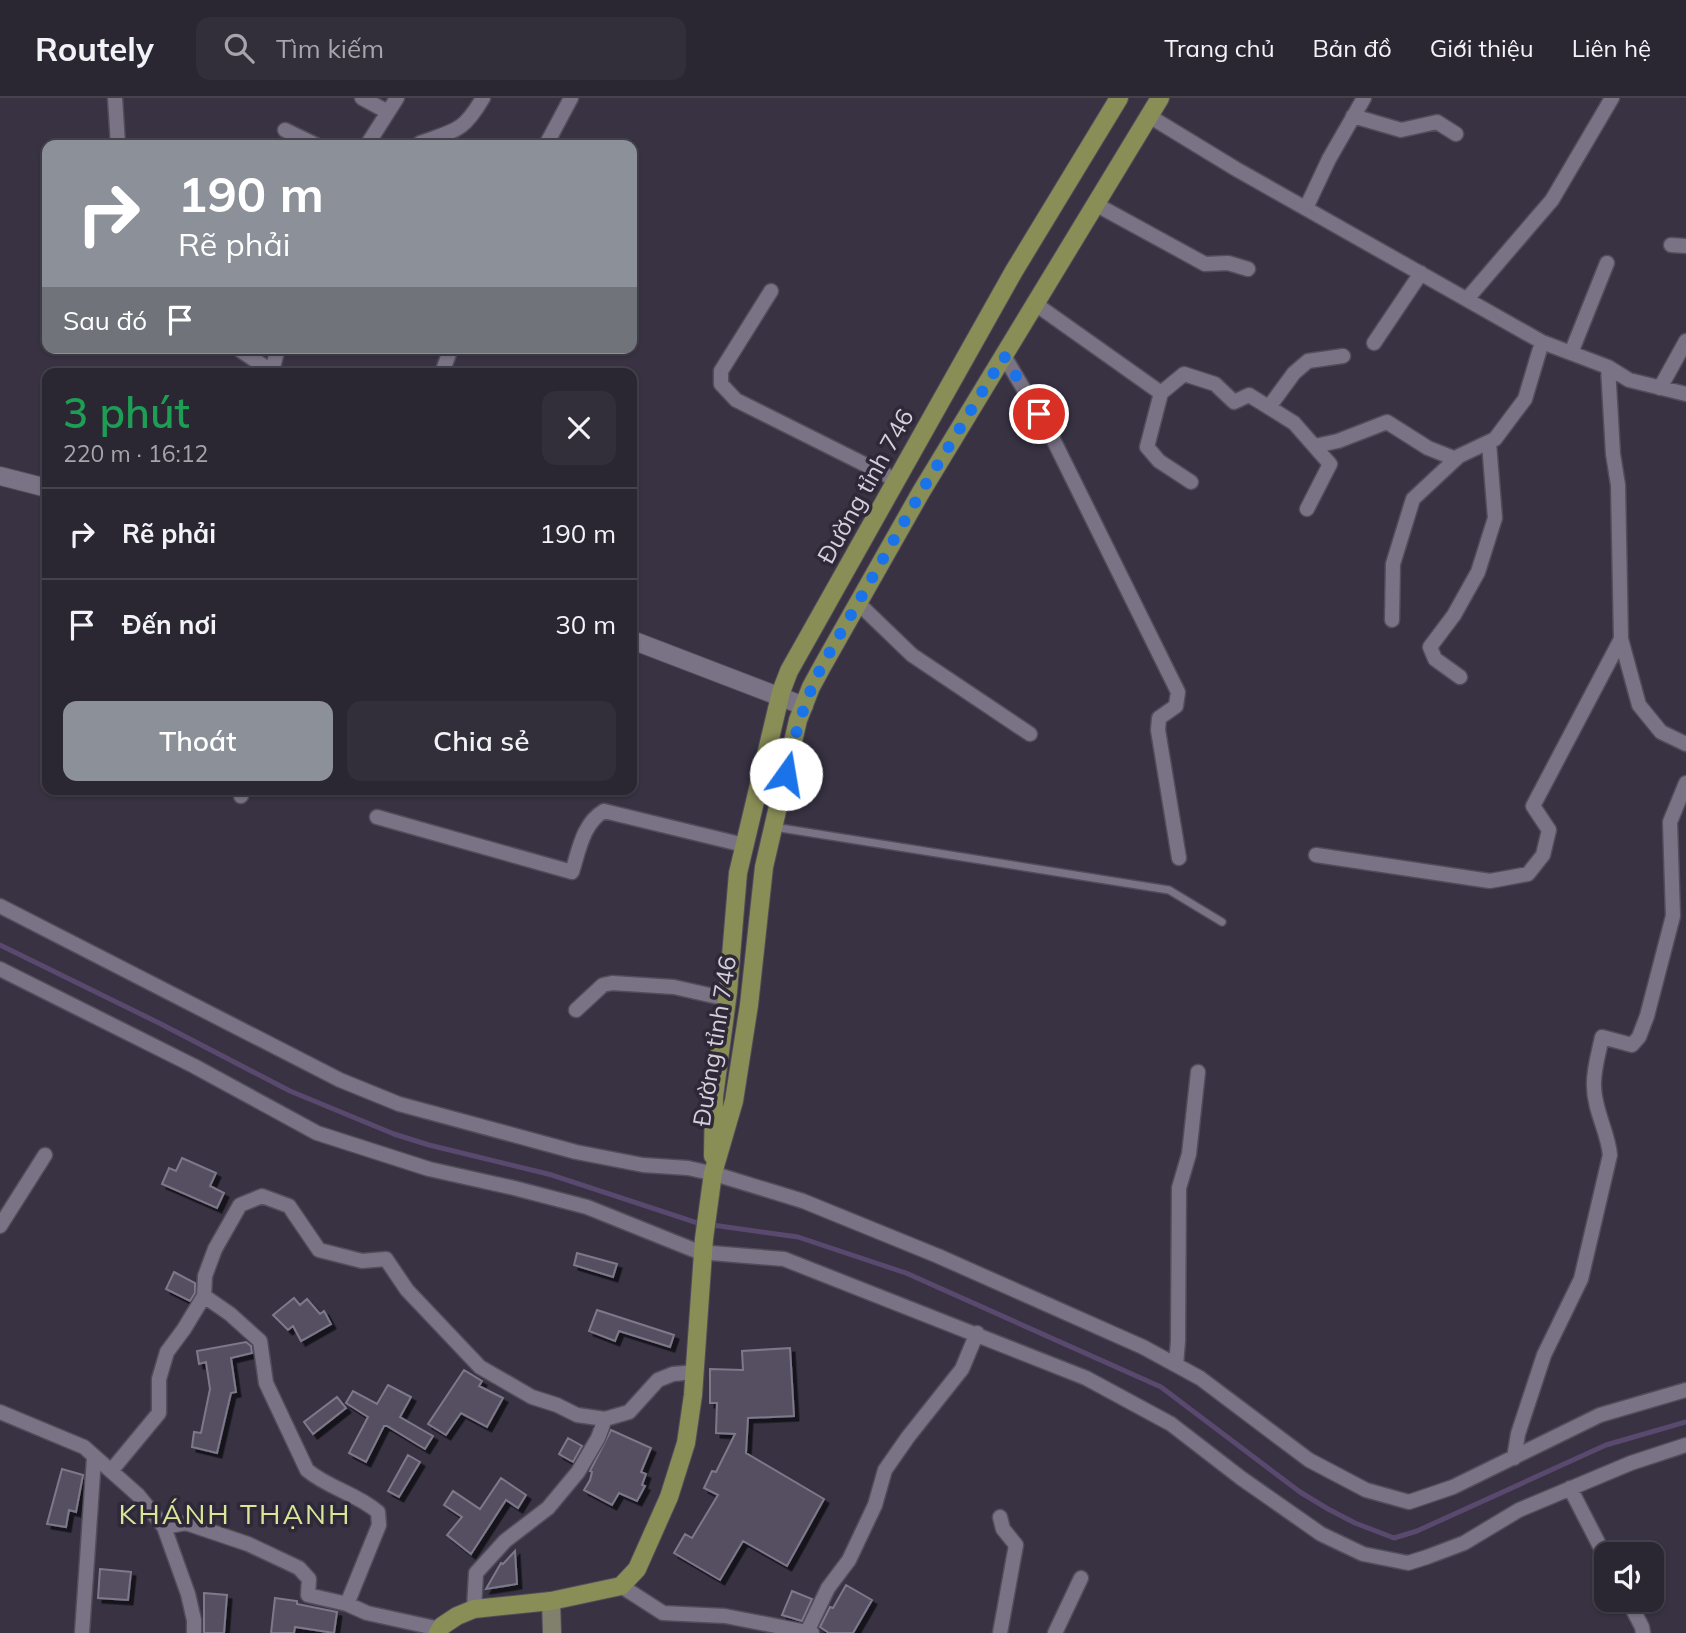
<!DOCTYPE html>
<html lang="vi">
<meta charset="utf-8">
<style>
:root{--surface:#2a2632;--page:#322e3a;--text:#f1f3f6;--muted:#a5a5ac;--line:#46434d;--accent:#8c9099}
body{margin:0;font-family:Mulish,sans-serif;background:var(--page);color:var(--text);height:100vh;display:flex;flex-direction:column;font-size:26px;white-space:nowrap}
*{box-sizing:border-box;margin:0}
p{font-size:23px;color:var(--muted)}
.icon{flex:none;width:38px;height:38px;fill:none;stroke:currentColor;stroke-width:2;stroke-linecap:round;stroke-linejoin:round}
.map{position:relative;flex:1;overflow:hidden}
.sheet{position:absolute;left:42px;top:270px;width:595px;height:427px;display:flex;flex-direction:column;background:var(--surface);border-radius:14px;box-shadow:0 2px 5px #0004,0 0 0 2px var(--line)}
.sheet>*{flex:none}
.guide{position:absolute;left:42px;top:42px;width:595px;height:214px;border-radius:14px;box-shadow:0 2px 5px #0004,0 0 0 2px var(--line);background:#8c9099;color:#fff;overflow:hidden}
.fabs{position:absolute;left:1594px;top:1444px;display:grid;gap:14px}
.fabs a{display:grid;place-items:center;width:70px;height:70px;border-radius:14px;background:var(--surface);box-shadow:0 2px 5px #0004,0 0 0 2px var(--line);font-size:35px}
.pin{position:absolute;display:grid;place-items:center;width:60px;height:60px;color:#fff;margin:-30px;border:4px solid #fff;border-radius:50%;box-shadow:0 2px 7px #0007}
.me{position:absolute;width:77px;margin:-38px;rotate:13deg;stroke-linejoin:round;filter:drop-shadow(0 0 5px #0008)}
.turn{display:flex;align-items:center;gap:24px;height:147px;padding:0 21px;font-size:32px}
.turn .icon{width:91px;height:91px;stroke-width:2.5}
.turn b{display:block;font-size:49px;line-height:60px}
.then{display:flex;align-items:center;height:66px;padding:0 21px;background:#0003;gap:14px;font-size:26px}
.round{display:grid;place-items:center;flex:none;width:74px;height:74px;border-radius:14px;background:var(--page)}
.head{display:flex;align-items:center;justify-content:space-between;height:119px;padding:0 21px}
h1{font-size:42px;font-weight:600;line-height:52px;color:#1e9e55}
.action{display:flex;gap:14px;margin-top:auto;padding:14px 21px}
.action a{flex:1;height:80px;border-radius:14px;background:var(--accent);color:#fff;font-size:28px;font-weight:600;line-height:80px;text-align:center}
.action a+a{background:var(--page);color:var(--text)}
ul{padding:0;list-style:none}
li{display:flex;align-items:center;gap:21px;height:91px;padding:0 21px;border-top:2px solid var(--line)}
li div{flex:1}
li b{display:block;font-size:26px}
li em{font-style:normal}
header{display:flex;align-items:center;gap:42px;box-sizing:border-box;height:98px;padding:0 35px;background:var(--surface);border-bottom:2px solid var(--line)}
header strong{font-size:33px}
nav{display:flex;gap:38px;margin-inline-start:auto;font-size:24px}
.search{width:490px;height:63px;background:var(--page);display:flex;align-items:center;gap:18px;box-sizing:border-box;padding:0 24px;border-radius:14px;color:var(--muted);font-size:26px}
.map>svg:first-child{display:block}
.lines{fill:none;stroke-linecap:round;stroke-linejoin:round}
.stream{stroke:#5a496e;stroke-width:5}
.building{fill:#565062;stroke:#7e788b;stroke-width:2;filter:url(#shadow)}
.service-casing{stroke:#524d5a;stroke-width:10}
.minor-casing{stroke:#524d5a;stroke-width:17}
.tertiary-casing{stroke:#524d5a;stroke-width:20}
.secondary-casing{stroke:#524d5a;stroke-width:20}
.primary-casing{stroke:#524d5a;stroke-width:20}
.service{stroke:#797385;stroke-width:7}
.minor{stroke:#797385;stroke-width:14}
.tertiary{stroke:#797385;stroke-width:18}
.secondary{stroke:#81806d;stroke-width:18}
.primary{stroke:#898e56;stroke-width:18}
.route{stroke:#1a73e8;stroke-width:12;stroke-dasharray:0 21.6}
.labels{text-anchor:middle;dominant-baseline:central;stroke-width:7;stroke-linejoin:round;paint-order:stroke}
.street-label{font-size:24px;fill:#d2cfd9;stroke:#2e2838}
.quarter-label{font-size:28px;letter-spacing:2px;fill:#d9e698;stroke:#2e2838}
</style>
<header>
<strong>Routely</strong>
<div class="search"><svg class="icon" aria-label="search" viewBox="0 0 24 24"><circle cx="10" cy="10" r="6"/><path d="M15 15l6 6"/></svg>Tìm kiếm</div>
<nav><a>Trang chủ</a><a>Bản đồ</a><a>Giới thiệu</a><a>Liên hệ</a></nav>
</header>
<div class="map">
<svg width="1686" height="1535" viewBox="0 0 1686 1535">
<defs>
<filter id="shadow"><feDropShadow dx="4.5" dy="4.5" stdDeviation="0" flood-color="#0009"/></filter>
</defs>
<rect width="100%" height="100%" fill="#383243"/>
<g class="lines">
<path class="stream" d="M0 847 161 926 290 993 394 1036 429 1047 552 1077 698 1125 798 1139 906 1175 1161 1289 1300 1394 1328 1411 1355 1425 1394 1440 1417 1433 1606 1347 1686 1324"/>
</g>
<path class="building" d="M182 1060 216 1075 210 1088 224 1095 217 1110 162 1086 169 1070 176 1073Z
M577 1155 617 1166 613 1179 574 1167Z
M174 1174 195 1185V1195L190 1203 166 1191Z
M294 1200 300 1207 307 1201 320 1216 324 1213 331 1226 301 1243 293 1228 288 1232 273 1217Z
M597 1212 674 1237 670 1249 619 1233 615 1243 589 1233Z
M246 1244 251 1248 252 1255 231 1260 236 1294 231 1295 217 1355 192 1349 194 1334 201 1335 210 1291 206 1264 199 1266 197 1253Z
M790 1250 794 1318 748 1320 746 1355 824 1401 787 1468 743 1443 720 1482 674 1455 685 1436 692 1440 718 1397 704 1390 712 1373 716 1374 735 1336 716 1335 717 1305H710V1271L743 1272 742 1253Z
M464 1272 482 1283 479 1288 503 1300 487 1329 461 1315 446 1337 428 1326Z
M388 1287 411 1299 400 1319 433 1338 425 1351 387 1328H384L366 1364 349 1355 368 1319 346 1305 353 1293 377 1306Z
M337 1299 346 1310 313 1336 304 1324Z
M611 1332 651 1350 641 1374 646 1376 642 1387 645 1388 637 1403 619 1395 612 1407 584 1392 590 1382 592 1374 590 1373Z
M568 1340 582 1348 573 1364 559 1356Z
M408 1357 420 1364 399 1399 388 1393Z
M62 1371 83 1377 76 1414 69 1412 66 1429 47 1426Z
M501 1380 526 1397 518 1410 506 1402 471 1456 447 1437 462 1419 444 1407 453 1393 480 1411Z
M515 1453 517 1486 486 1491 501 1465 503 1466Z
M100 1471 131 1474 128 1502 98 1500Z
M846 1487 872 1502 853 1535H829L820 1529 830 1509 833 1510Z
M792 1493 812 1501 802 1523 782 1517Z
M204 1495 227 1497 224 1535H204Z
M275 1500 297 1503V1506L337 1514 334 1535 295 1529 294 1535H271Z"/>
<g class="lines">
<g class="service-casing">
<path id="service" d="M774 729 1169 792 1222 824"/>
</g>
<g class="minor-casing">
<path id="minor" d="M115 0 118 47
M362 0 388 14
M1149 18 1236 71 1542 244 1608 269 1629 282 1686 296
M1353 18 1401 32 1437 24 1456 36
M285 32 316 47
M420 45C456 32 463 34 483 0
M367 47 397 0
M546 47 571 0
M1097 107 1205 166 1228 165 1248 171
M1306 110 1329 61 1364 0
M1671 147 1686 148
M771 193 721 273V286L736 302 896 382
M1467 201 1552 102 1612 0
M1034 205 1161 295 1147 349 1159 363 1191 384
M1374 245 1421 175
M237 250 274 275
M1571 255 1607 165
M1004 258 1050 335 1178 594 1176 608 1159 620 1158 632 1179 760
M1608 269 1613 356 1618 387 1621 541 1639 607 1661 634 1686 646
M272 273 278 250
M442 275 451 250
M1660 290 1686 243
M1161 295 1184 276 1215 286 1234 304 1249 297 1294 325 1330 366 1307 411
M1269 309 1294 275 1308 263 1343 258
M1315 348 1338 343 1387 324 1428 350 1456 361
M858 505 912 557 1030 636
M1392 522 1393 466 1413 401 1459 358 1495 341 1525 301 1542 244
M1460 579 1435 561 1430 549 1454 517 1478 474 1495 420 1489 345
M241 698 243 691
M377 719 572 774C579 752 583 725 604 713L744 747
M1316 757 1490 783 1528 776 1543 757 1549 732 1533 708 1621 541
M0 808 340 982 399 1006 576 1054 643 1067 688 1070 715 1076 803 1103 938 1158 1143 1249 1200 1280 1309 1362 1366 1392 1409 1404 1453 1389 1600 1317 1686 1292
M0 871 194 968 317 1035 429 1071 514 1090 587 1109 699 1154 784 1161 1086 1280 1171 1326 1241 1380 1321 1436 1363 1456 1408 1465 1427 1459 1464 1445 1519 1412 1631 1365 1686 1347
M576 912 603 887 612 885 674 889 727 901
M0 1128 45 1057
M204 1198 230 1216 260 1243 266 1285 307 1372C328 1390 356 1395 378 1414L379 1427 347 1506
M1176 1267 1178 1243 1179 1090 1189 1056 1198 974
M0 1314 84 1349 138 1397 164 1429 188 1496 194 1522V1535
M1514 1360 1518 1336 1544 1257 1581 1181 1610 1057C1608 1034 1594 1012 1594 988 1593 973 1599 954 1602 939L1632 947 1639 939 1647 918 1673 818 1670 724 1686 685
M111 1373 159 1315V1281L167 1254 184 1231 204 1198 205 1178 215 1151 240 1107 262 1098 289 1108 319 1152 362 1163 386 1161 407 1192 480 1269 532 1299 557 1307 577 1317 605 1321 629 1314 658 1282 673 1276 695 1274
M1570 1390 1606 1460
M164 1429 186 1425 248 1446 299 1470 309 1481 308 1497 347 1506 367 1515 440 1531
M621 1488 663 1515 725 1518 812 1535
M1628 1502 1642 1529 1643 1535
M474 1511 476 1475 505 1443 548 1410 578 1374 598 1340 605 1321
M807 1534 828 1490 849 1462 875 1407 885 1372 908 1339 962 1271 977 1235
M82 1535 94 1360
M1000 1535 1016 1447 1003 1431 1000 1419
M1055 1535 1081 1480"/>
</g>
<g class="tertiary-casing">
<path id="tertiary" d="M0 378 47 390
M632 542 804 608"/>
</g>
<g class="secondary-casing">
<path id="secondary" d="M551 1503 552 1535"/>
</g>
<g class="primary-casing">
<path id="primary" d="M713 1058 714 999 728 894 738 775 781 594 789 573 811 534 1014 173 1119 0
M438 1535 442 1528 457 1518 474 1511 551 1503 621 1488 637 1471 669 1399 686 1345 693 1297 704 1141 713 1075 734 1003 749 907 764 769 798 622 811 589 823 567 921 394 1160 0"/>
</g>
<use href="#service" class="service"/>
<use href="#minor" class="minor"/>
<use href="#tertiary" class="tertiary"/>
<use href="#secondary" class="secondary"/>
<use href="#primary" class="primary"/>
</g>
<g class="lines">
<path class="route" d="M786 676C795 637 804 602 823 566L921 394 1004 258 1039 316"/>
</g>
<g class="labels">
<g class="street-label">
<text transform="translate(865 388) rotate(-61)">Đường tỉnh 746</text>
<text transform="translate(714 943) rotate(-81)">Đường tỉnh 746</text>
</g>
<g class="quarter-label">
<text x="235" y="1415">KHÁNH THẠNH</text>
</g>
</g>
</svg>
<div class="fabs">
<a><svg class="icon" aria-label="sound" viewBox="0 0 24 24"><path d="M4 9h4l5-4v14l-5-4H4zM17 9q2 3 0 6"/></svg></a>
</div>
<div class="pin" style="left:1039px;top:316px;background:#d93025"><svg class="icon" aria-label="arrive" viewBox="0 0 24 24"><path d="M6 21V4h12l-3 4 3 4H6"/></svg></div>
<svg class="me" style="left:786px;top:676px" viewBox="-20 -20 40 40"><circle r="19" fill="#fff"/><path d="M0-13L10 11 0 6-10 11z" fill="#1a73e8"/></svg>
<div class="guide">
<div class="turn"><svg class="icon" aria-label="right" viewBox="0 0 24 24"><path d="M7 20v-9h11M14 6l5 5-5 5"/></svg><div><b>190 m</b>Rẽ phải</div></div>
<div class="then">Sau đó<svg class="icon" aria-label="arrive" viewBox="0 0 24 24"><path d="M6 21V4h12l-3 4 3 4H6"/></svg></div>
</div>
<section class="sheet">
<div class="head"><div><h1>3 phút</h1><p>220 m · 16:12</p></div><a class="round"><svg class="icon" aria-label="close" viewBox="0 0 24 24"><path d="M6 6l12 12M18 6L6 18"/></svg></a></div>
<ul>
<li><svg class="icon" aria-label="right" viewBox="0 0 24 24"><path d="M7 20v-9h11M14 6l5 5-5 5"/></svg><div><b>Rẽ phải</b></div><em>190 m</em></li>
<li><svg class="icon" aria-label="arrive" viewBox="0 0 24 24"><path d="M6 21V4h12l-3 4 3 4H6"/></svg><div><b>Đến nơi</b></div><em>30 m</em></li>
</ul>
<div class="action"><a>Thoát</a><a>Chia sẻ</a></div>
</section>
</div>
